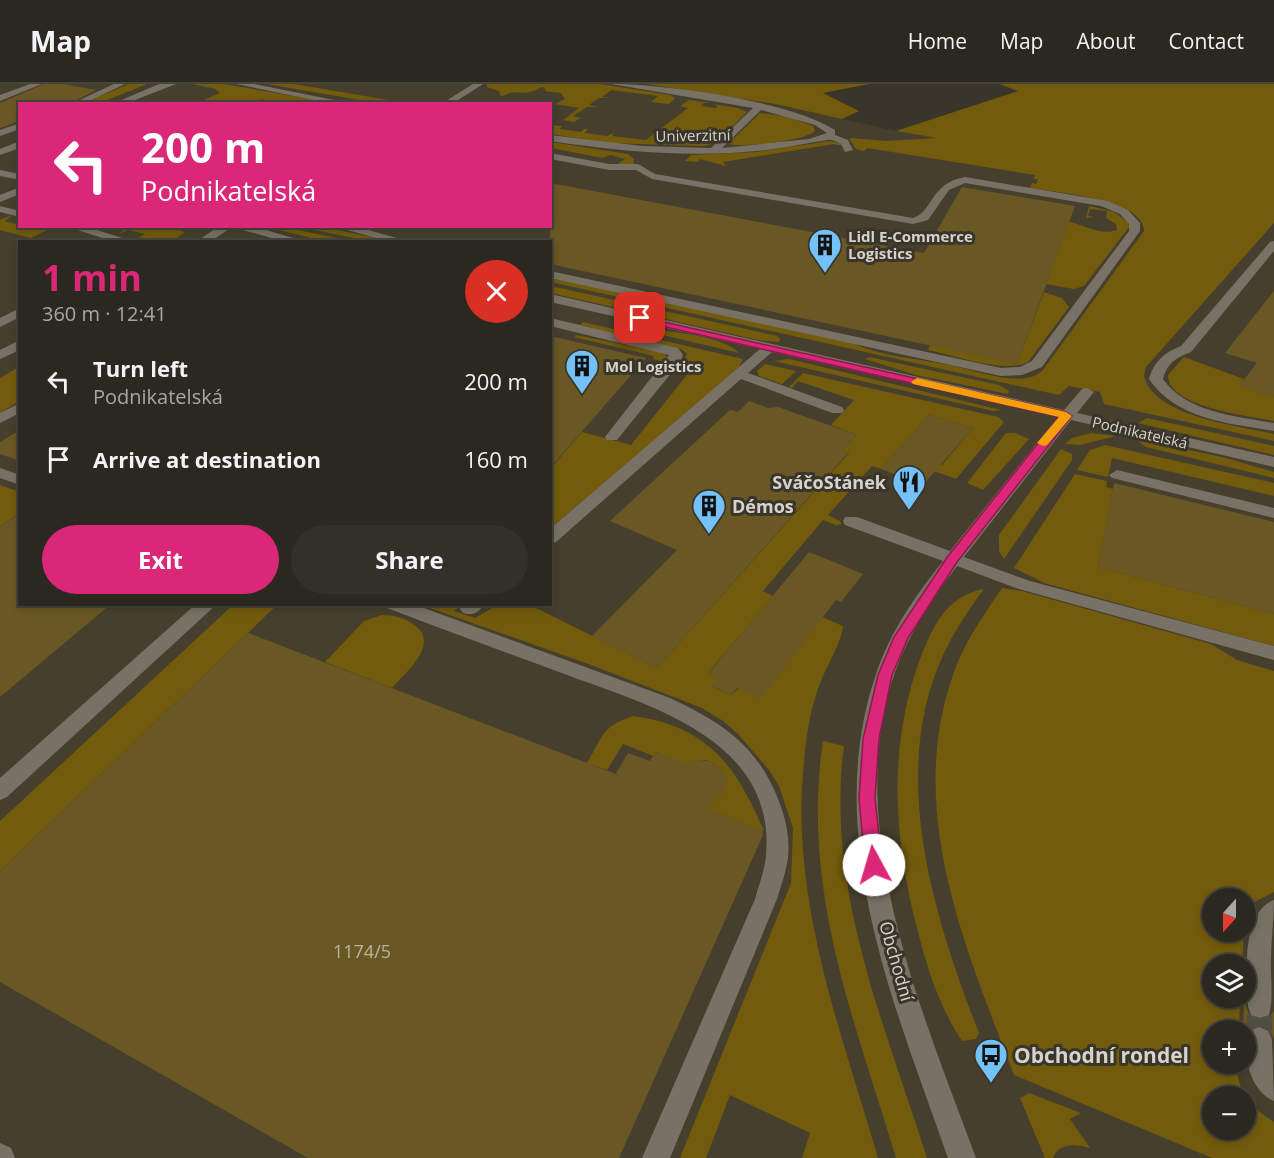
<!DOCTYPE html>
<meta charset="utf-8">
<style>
:root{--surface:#2b2820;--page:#333029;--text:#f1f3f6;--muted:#a6a6a5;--line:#47443e;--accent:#db2777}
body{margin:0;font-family:"Open Sans",sans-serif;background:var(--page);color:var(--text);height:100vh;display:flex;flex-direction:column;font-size:22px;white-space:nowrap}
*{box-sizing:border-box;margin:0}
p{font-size:20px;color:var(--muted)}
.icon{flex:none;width:33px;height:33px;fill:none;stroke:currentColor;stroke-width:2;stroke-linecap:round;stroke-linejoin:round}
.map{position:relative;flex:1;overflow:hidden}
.details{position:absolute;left:18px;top:156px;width:534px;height:366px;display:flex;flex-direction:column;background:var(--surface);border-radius:0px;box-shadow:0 3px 9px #0003,0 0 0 2px var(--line)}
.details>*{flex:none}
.banner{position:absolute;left:18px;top:18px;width:534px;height:126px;border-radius:0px;box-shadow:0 3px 9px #0003,0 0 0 2px var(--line);background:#db2777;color:#fff;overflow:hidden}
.needle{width:39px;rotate:201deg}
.tools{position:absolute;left:1202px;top:804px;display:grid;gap:12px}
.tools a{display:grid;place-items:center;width:54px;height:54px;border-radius:50%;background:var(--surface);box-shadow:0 3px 9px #0003,0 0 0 2px var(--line);font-size:30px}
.pin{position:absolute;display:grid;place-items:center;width:51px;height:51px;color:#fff;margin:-26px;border-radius:12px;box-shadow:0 3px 9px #0006}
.me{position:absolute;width:66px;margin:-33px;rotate:354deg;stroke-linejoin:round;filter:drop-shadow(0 0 4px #0008)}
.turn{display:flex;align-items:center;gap:21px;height:126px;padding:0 24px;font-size:27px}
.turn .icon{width:78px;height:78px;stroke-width:2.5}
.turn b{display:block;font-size:42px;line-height:51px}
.round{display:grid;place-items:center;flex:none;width:63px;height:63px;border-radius:32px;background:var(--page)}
.head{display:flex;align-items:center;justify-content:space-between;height:102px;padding:0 24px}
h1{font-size:36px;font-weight:700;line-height:45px;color:var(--accent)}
.cta{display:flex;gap:12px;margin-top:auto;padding:12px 24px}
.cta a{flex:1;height:69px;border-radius:36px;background:var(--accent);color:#fff;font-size:24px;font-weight:700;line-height:69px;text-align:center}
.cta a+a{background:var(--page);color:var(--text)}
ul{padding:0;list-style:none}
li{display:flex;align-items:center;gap:18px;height:78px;padding:0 24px}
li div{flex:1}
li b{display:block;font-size:22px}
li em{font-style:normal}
header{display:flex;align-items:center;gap:36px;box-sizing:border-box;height:84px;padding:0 30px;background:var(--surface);border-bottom:2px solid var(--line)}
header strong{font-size:28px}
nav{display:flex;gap:33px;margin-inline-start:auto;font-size:21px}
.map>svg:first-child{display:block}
.built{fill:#463f2d;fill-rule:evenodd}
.green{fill:#725b0c;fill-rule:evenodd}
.building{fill:#6a5824}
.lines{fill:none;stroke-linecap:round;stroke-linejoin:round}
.minor-tunnel{stroke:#504d42;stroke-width:25;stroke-dasharray:25 12;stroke-linecap:butt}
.minor{fill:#777265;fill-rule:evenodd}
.route{fill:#db2777;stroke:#8e194d;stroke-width:1.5}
.slow{fill:#f59e0b}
.labels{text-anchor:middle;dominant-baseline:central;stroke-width:6;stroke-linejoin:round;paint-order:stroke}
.far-street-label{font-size:15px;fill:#d5d3cc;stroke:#39352a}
.far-poi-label{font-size:15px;font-weight:bold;fill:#d5d3cc;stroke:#39352a;text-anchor:start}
.poi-label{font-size:18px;font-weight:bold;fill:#d5d3cc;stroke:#39352a;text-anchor:end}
.near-number-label{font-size:18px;fill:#bab4a2}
.street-label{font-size:18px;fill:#d5d3cc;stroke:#39352a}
.near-poi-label{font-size:21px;font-weight:bold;fill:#d5d3cc;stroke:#39352a;text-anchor:start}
</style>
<header>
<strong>Map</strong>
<nav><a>Home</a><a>Map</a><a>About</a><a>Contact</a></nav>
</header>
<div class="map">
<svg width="1274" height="1074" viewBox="0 0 1274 1074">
<rect width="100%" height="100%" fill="#39352a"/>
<path class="built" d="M0 0H646L775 20 896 47 1274 106V1074H0ZM20 20H550V142H20ZM20 158H550V520H20ZM1212 814H1245V848H1212ZM1212 880H1245V914H1212ZM1212 946H1245V980H1212ZM1212 1012H1245V1046H1212Z"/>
<path class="green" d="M129 0H147L100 19 81 20Z
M193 0H224L333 19H279L261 15 252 19H197L220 9 216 5Z
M267 0H294L406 19H377Z
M487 0H600L670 11 675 14 669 20 651 18 658 12 611 6 602 13 610 14H599L589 21 598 23H587L573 32 581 34 574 38 563 36 579 24 555 20 565 15 561 9 544 7 546 6 543 3C537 4 536 7 530 8 517 11 517 4 501 13L499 7 487 3Z
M646 0H869L823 9 859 27 842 35 775 20Z
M999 0H1274V139L1146 283 1144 292C1154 333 1240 342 1274 350V357L1104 320 1100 308 1069 302 1059 311 551 198V195L571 197 852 259C881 272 913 274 944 280 968 284 1003 298 1027 294 1033 293 1039 290 1043 286L1144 147C1145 115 1053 108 1030 104L1032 99 1036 100 1038 95H1034L1035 91 867 64 864 67 856 65 850 56 851 54 886 57 937 54 896 47 1018 7Z
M689 16 711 19H704L701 22 715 24 718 22 714 20 737 24 747 28 716 59 703 62 610 59 551 50 550 41 562 42 560 45 581 48 584 45H588L585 49 607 52 614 49 612 52 646 56 688 24 680 22Z
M760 29 785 32 813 42 815 47C805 57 742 64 728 60Z
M830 57 839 59 843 62 834 60 723 78 726 82 700 75 698 78 685 77 691 71 756 68Z
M550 58 628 70 634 75V80L616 81 625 75 610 71 603 74 551 64Z
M1089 122 1114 128 1128 138 1129 143 1084 202 1074 205 1046 200 1069 138C1085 141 1100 152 1117 146L1116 140 1106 134 1107 127 1090 125 1088 132 1095 133 1086 134Z
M10 132H12L4 137 39 146 53 143 31 154 0 146V136Z
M114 143H171L185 148 173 157H139L137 155 145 150 128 146 119 150 125 145Z
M267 143H284L351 157H323Z
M300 143H323L391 157H368Z
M551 202 777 252 780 254 779 258 758 256 551 209Z
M1044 208 1062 214 1069 223 1028 278C1005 290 953 271 928 266L930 261 1017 280Z
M583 238 743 275 738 285 551 444V384L582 348 631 361 694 282 683 279 687 270 681 265 580 241Z
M650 245C672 248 724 252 739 269L650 248Z
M576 251 665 269 667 275 665 278 653 275 654 272 574 253Z
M869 273 999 301 1009 307 1008 310 916 291 865 275Z
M1184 273 1244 295 1240 302 1274 313V337C1249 332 1167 323 1168 291Z
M789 275 1001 326 993 327 774 277Z
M765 280 796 287 782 300 759 292 757 287Z
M19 283V317L0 329V294Z
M803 289 998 333 1004 338 956 395 934 387 940 381H942L973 344 929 331 881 385 872 382 828 431 840 437 841 440 836 441 823 436 763 507 773 512 708 589 717 594 712 602 731 611 822 533 843 542C842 558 823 588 818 605 807 636 804 672 802 704 796 832 843 953 878 1074H802L810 1049 730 1011 706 1074H680L791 799 793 744 779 702 769 686 738 650 723 637 702 624 591 581 430 524 433 521H461L454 527 475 534 497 521H530L657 584 849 369 843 366 857 351 831 341 854 316 798 297 792 304 789 303Z
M1147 334 1274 362V371L1138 339Z
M1006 349H1015L1029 355 983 406 967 399Z
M1091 349 1116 352 1080 361 1065 360 1072 354Z
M1135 355 1222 373 1274 388V394L1146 363Z
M1105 361 1274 399V412L1112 374 1108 393 1077 386 1090 366Z
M1061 365 1072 370V376L1004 475 999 467V451Z
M1075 390 1107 397 1106 403 1113 405 1098 483 1274 530V562L1044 499 1014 484Z
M0 401 20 408 19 429 0 443Z
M1002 504 1022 507 1211 560 1237 576 1274 587V808L1249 821 1245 837V814H1212V848H1244L1242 880H1212V914H1240L1239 946H1212V980H1237C1236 1006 1252 1025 1274 1038V1074H1212L1014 991C966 864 905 728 953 591 963 560 983 532 1002 504ZM1212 1012H1245V1046H1212Z
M984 505C969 525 956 545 945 567 887 688 934 833 979 949L976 955 962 957C940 924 928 887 918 848 894 758 887 664 920 575 933 542 946 512 984 505Z
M233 521H277L0 787V737Z
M382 531C393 531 405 534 413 540 442 559 406 588 392 604L325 578 364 537Z
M633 632C708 642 736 682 764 747L616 690 618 685 709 717C732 707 733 687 709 677 700 674 694 679 686 680 678 680 664 671 656 668L653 672 623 660 607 686 587 679C603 652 602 642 633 632Z
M823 657 844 662C825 804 885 941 927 1074H896C854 935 801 805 823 657Z
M1029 1009 1081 1029 1070 1035 1090 1064C1076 1060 1059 1058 1053 1074H1045L1020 1014Z"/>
<path class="building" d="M44 0H63L96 6 69 20H20V37L0 44V19Z
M550 99 924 169 962 103 1075 122 1017 280 550 180Z
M1274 207V313L1239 302 1257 279 1225 269Z
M550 252 646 274 550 384Z
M749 317 768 324 778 323 857 351 843 366 849 368 657 584 592 552 677 466 610 437 730 326 738 328Z
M929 331 973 344 923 401 881 385Z
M20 346V377L0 370V358Z
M1114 399 1274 438V530L1098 483Z
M20 429V520H111L0 613V443Z
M809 468 863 490 841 518 836 516 760 615 737 604 731 611 711 601 717 594 708 590Z
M248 549 616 690 628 669 650 677 655 668 685 679 699 676 709 677 719 682 725 689 727 698 725 706 707 725 762 746 763 751 619 1074H308L0 898V787Z
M1244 916 1250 933 1261 936 1270 933 1274 927V955L1269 945 1260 941 1249 945 1245 950V946H1243Z"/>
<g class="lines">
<path class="minor-tunnel" d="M1259 956 1260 922"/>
<path class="minor" d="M30 0H42L0 17V11Z
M114 0H125L83 20H71Z
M159 0H176L125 20H112Z
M236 0H254L354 20H333Z
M473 0H483L452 20H441Z
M611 0C666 0 790 17 835 46V51L848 56 853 66 845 68 841 60C837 58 832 55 828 56 810 58 792 63 774 65 700 75 625 68 550 57V51L642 62 711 64 753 24ZM761 26 815 41 827 49 809 55 722 64Z
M20 39V45L0 52V46Z
M20 57V64L0 71V65Z
M550 69 609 80H638L655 90 913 134C933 128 930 99 965 93L1108 117 1128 126 1140 139V147L1042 283 1022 291 1001 292 550 194V187L1001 284 1020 283 1032 277 1129 147V140L1120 130 1101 122 965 99 949 106 928 136 913 140 652 95 636 86H609L550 75Z
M0 86 20 90V96L0 92Z
M20 103V110L0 118V111Z
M0 122 20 127V133L0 128Z
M65 142H84L135 158H115Z
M219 142H252L307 158H286L232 143 210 158H196Z
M333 142H354L411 158H390Z
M1274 157V167L1191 268C1177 273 1166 280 1163 295 1187 329 1236 332 1274 339V347C1228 339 1177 336 1149 295 1153 278 1165 268 1181 262L1270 158Z
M550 210 1064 326 1082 305 1087 304 1094 308 1077 329 1274 373V383L1071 336 964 473 1030 497 1274 562V576L1019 505 957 482C932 515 909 549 895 588 841 742 923 930 976 1074H948C895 923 821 751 876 590 890 548 916 511 943 477L845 441 843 437 845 433H857L950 467 1058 333 772 268 748 289 842 323 844 326 842 329H832L741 295 556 458 550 459V445L760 265 550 218Z
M20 224V233L0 243V234Z
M550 234 678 264 683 271 681 277 617 356H607L605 353 669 271 550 242Z
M20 256V266L0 275V266Z
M20 319V329L0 339V329Z
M0 384 20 391V401L0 394Z
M1117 386 1274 424V434L1112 394 1109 391Z
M196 520H217L7 713 0 716V694Z
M384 520H413L670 614C721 638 757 661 778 715 786 734 790 754 788 774 786 788 781 802 777 815L670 1074H642L755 815C759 800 765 786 766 771 776 656 651 622 567 591 507 569 447 547 387 524Z
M463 520H484C479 529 472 532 463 529L460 525Z
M1274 816C1274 836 1271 855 1271 874 1270 892 1274 913 1269 931L1260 934 1251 931 1248 922C1247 893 1240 829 1274 816Z
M1259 943 1268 947 1272 956 1274 1017C1250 1007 1241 970 1250 947Z
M0 1059 11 1064 15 1074H0Z"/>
</g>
<path class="route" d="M637 232 1066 328 1072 332 957 478 908 554 892 591 879 655 875 714 882 781 880 786 874 788 868 786 865 781 859 714 863 655 878 591 894 553 948 472 1059 333 640 237 637 236Z"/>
<path class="slow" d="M917 294 1066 328 1072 332 1047 361 1043 362 1037 359 1059 333 913 300 911 298Z"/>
<defs>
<g id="building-pin" transform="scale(1.725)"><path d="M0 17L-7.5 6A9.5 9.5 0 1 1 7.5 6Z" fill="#73c1f6" stroke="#39352a"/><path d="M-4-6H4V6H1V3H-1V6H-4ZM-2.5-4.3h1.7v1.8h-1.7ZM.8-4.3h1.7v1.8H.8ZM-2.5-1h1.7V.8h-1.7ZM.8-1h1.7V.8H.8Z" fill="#111"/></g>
<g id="restaurant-pin" transform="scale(1.725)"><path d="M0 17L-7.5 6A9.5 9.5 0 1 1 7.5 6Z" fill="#73c1f6" stroke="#39352a"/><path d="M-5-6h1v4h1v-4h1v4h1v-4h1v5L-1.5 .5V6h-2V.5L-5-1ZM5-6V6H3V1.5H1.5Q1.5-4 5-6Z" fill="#111"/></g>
<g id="bus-pin" transform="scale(1.725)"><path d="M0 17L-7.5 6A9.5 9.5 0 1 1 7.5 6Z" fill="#73c1f6" stroke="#39352a"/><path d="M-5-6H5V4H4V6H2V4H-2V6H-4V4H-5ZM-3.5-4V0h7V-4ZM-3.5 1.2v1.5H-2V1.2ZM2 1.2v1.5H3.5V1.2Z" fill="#111"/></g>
</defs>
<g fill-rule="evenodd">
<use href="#building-pin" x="825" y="161"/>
<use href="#building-pin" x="582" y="282"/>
<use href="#restaurant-pin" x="909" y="398"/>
<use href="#building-pin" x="709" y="422"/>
<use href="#bus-pin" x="991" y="971"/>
</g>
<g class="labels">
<g class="far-street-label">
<text transform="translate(693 51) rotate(-1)">Univerzitní</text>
<text transform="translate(1140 348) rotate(13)">Podnikatelská</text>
</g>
<g class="far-poi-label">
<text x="848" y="152">Lidl E-Commerce<tspan x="848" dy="17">Logistics</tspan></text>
<text x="605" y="282">Mol Logistics</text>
</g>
<g class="poi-label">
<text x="886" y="398">SváčoStánek</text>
<text x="732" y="422" text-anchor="start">Démos</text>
</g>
<g class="near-number-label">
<text x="362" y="867">1174/5</text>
</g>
<g class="street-label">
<text transform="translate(897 877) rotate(74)">Obchodní</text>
</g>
<g class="near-poi-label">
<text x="1014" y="971">Obchodní rondel</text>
</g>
</g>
</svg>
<div class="tools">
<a><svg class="needle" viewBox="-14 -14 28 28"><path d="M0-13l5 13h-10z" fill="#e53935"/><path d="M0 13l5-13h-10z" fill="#a6a6a5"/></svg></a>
<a><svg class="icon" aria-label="layers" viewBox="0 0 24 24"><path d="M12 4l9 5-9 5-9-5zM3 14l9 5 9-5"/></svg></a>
<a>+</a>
<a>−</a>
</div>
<div class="pin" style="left:640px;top:234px;background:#d93025"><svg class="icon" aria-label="arrive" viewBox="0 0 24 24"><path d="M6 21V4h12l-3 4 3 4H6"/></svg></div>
<svg class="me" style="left:874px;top:781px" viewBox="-20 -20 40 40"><circle r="19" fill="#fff"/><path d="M0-13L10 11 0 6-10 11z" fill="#db2777"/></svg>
<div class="banner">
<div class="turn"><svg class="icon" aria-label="left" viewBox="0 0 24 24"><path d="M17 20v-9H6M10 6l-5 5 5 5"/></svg><div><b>200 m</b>Podnikatelská</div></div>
</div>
<section class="details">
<div class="head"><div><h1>1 min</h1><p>360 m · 12:41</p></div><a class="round" style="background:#d93025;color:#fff"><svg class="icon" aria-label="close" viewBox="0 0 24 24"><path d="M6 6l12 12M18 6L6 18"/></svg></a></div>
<ul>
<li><svg class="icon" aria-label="left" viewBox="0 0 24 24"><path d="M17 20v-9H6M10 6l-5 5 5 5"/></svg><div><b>Turn left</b><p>Podnikatelská</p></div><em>200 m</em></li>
<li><svg class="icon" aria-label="arrive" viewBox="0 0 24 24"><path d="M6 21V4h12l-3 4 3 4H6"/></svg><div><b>Arrive at destination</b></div><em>160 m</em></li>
</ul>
<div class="cta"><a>Exit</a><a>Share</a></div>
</section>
</div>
